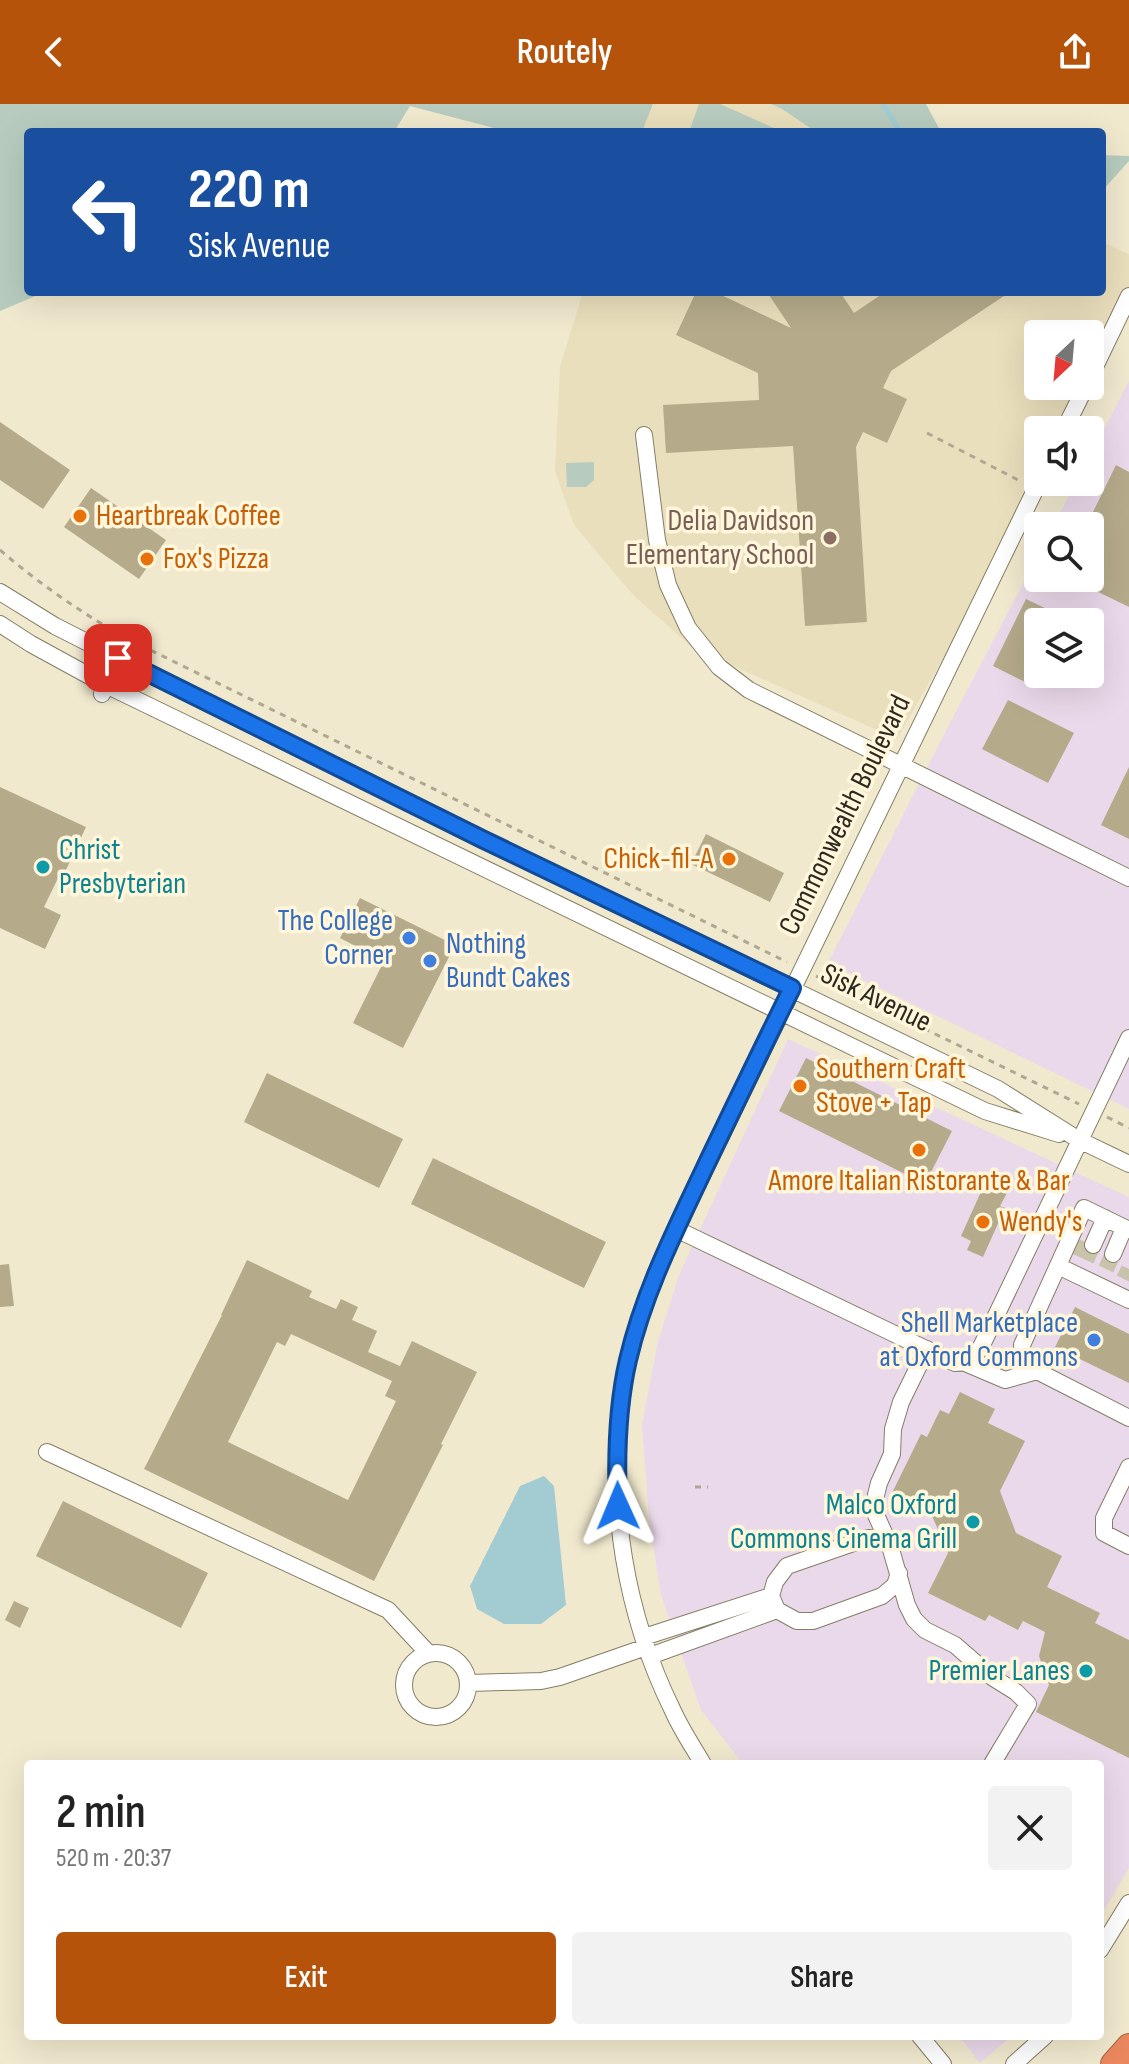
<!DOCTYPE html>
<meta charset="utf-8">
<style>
:root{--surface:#fff;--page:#f2f2f2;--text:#222;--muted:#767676;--accent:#b45309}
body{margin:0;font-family:"Sofia Sans Condensed",sans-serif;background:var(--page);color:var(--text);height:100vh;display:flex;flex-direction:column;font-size:30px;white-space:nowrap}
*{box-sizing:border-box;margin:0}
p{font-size:26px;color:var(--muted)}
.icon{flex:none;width:44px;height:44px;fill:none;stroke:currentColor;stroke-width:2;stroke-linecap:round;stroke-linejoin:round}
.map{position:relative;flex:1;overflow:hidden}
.panel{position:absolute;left:24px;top:1656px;width:1080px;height:280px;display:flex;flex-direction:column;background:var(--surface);border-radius:8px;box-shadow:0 8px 32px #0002}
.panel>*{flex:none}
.top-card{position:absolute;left:24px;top:24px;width:1082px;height:168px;border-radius:8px;box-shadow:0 8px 32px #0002;background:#1a4fa0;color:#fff;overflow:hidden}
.needle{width:52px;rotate:206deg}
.buttons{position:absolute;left:1024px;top:216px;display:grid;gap:16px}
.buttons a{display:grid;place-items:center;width:80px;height:80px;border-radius:8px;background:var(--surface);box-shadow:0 8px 32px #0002;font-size:40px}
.pin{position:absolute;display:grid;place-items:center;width:68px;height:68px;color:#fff;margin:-34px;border-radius:16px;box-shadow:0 4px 12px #0006}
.me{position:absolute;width:88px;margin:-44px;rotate:359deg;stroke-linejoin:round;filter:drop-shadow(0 0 6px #0008)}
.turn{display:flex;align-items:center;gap:28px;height:168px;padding:0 32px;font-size:36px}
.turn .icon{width:104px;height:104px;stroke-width:2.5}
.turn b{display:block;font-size:56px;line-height:68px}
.round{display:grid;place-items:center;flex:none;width:84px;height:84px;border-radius:8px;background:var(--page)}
.head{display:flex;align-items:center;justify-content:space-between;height:136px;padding:0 32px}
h1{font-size:48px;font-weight:600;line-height:60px}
.action{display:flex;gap:16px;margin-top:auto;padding:16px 32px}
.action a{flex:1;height:92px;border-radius:8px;background:var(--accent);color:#fff;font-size:32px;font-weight:600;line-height:92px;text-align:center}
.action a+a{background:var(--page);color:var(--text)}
header{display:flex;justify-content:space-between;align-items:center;height:104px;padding:0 32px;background:var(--accent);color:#fff;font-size:36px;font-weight:600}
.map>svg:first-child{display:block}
.commercial{fill:#ead9ea;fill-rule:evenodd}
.built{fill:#eadfbc}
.green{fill:#b7ccbf}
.water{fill:#a2ccd2}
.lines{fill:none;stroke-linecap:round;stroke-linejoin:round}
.stream{stroke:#a2ccd2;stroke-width:5}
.building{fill:#b5ab8b;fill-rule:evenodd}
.minor-tunnel{stroke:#cac3ab;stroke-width:16;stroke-dasharray:16 8;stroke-linecap:butt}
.minor-casing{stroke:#857e65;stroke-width:18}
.highway-casing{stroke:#a86648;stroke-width:26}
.path{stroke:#aea893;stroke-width:3;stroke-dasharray:6 6;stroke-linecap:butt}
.minor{stroke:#fff;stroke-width:16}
.highway{stroke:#ea875e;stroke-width:24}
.route-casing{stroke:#114b97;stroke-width:20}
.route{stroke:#1a73e8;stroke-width:14}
.food-dot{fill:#e8710a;stroke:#fff6db;stroke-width:3}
.education-dot{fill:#8d6e63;stroke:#fff6db;stroke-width:3}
.culture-dot{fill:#0f9aa8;stroke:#fff6db;stroke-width:3}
.shop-dot{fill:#3f7fe0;stroke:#fff6db;stroke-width:3}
.labels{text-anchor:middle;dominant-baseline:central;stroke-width:7;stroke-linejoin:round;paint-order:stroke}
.food-label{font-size:30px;fill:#c56008;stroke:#fff6db;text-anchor:start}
.education-label{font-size:30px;fill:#785e54;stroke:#fff6db;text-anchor:end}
.street-label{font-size:30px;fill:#2c291f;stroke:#fff6db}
.culture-label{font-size:30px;fill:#0d838f;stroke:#fff6db;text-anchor:end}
.shop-label{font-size:30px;fill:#366cbe;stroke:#fff6db;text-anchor:end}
</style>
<header><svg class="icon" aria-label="back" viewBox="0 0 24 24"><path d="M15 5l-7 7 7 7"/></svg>Routely<svg class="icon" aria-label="share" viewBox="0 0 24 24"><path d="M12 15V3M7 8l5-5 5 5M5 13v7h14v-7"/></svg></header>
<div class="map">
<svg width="1129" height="1960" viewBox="0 0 1129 1960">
<rect width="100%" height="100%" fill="#f1e9ce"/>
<path class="commercial" d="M1129 277V1005L828 859 940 638 1038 451V474H1090V422H1053L1076 378H1090V352ZM1038 518H1090V570H1038Z
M788 935 1129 1093V1764L1100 1813V1660H743L701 1606 661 1491 649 1415 642 1321 658 1237 679 1171Z
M959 1932H1012L980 1959Z"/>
<path class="built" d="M653 0H771L782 5 816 28H642Z
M1102 138 1129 150V189L1090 268V230H1038V282H1083L1061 326H1038V373L981 488 897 635 693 544 634 492 574 421 555 367 560 262 583 188H1102Z"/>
<path class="green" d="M0 0H653L642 28H509L410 2 394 28H28V188H45L0 207Z
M699 0H720L783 28H689Z
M771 0H926L941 28H816L782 5Z
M1102 51 1129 52V57L1102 87Z
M594 358V376L586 383H567L566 359Z"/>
<path class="water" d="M544 1372 554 1382 566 1501 541 1520H504L477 1505 470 1482 520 1382Z"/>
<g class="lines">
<path class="stream" d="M883 0 900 28"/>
</g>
<path class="building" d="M696 188H715L791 224 767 188H840L854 209 885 188H1010L891 267 883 284 907 295 887 339 863 328 856 343 867 518 805 522 793 342 666 349 663 301 759 296 758 269 676 231Z
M0 318 70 366 43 405 0 376Z
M1116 361 1129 368V503L1090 484 1091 412Z
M91 384 166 436 139 475 64 423Z
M1026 495 1074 518H1038V550L1025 578 993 562Z
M1008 596 1074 629 1048 679 982 645Z
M1129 663V735L1101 721Z
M0 683 86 723 65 768 62 766 44 803 61 811 45 845 0 824Z
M706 730 784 769 770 798 691 760Z
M360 794 455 841 403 944 353 919 384 857 340 834Z
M806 954 952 1027 925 1080 779 1007Z
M267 969 403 1035 379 1084 244 1018Z
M433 1054 606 1138 584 1184 411 1100Z
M985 1079 1007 1089 1000 1102 1005 1104 983 1153 967 1146 971 1137 961 1132Z
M247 1156 312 1187 309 1193 336 1205 341 1195 358 1203 352 1216 377 1227 368 1248 400 1262 412 1237 477 1268 441 1340 443 1341 374 1477 144 1365 222 1211H221ZM291 1230 392 1277 385 1292 396 1297 348 1396 228 1338 277 1238 285 1242Z
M9 1160 14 1202 0 1203V1161Z
M1075 1203 1129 1230V1279L1055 1243Z
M960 1288 995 1305 988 1319 1025 1337 1000 1387 1016 1429 1062 1452 1047 1483 1100 1509 1095 1519 1129 1536V1654L1036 1608 1049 1581 1039 1552 1045 1528 1023 1517 1018 1526 989 1511 985 1517 928 1489 948 1449 930 1407 892 1389 921 1330 927 1333 940 1306 949 1310Z
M63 1397 208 1469 181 1524 36 1452Z
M14 1497 29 1504 20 1524 5 1516Z"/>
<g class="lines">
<path class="minor-tunnel" d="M1073 1150 1080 1135
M1086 1156 1093 1141
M1106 1165 1113 1150
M1124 1175 1129 1165"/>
<g class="minor-casing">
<path id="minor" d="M1090 273 1129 192
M1064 326 1086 282
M644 331 657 436 668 481 688 524 719 563 749 586 1129 774
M0 488 55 522 118 554 482 735 998 985 1079 1036 1129 1060
M0 520 31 540 106 581 985 1007 1059 1030
M102 590 126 534
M676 1125 955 1259C970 1259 975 1254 982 1241L1129 934
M1093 1141 1105 1114
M1113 1150 1124 1124
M1058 1162 1129 1196
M927 1245 901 1298 893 1325 892 1350 879 1379 876 1391V1411L890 1442 907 1501 914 1515 925 1526 955 1541 992 1573 1016 1588 1028 1600 992 1660
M965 1259 1005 1276 1037 1267 1129 1314
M1024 1271 1022 1241 1084 1104 1129 1126
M47 1348 388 1506 428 1549
M1129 1363 1104 1414V1429L1129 1442
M890 1442 880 1435 868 1434 787 1462 775 1478 771 1492 777 1506 797 1517H813L882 1492 895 1481 899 1469
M644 1533 771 1492
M404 1581a32 32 0 1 1 64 0a32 32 0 1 1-64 0Z
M650 1552 777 1506
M469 1579 541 1577 560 1573 646 1543
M703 1660C693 1643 681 1625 673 1607 625 1510 607 1399 622 1293 624 1281 625 1268 628 1256 638 1210 657 1168 676 1125L1039 378
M1100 1846 1129 1799
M920 1932 943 1960
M1014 1960 1045 1932"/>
</g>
<g class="highway-casing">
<path id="highway" d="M1113 1960 1129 1942"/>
</g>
<path class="path" d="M927 329 1020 377
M0 446C35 476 73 503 112 526
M140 541 787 858
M816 872 1079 1000
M1107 1013 1129 1024
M695 1383H708"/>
<use href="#minor" class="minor"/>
<use href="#highway" class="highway"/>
</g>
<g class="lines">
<g class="route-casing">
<path id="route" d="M118 554 482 735 792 884C763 942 735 1001 707 1059 677 1123 644 1187 628 1256 617 1303 616 1354 618 1402"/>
</g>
<use href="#route" class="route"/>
</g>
<g class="food-dot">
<circle cx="80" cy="412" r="8"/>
<circle cx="147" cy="455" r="8"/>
<circle cx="729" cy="755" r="8"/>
<circle cx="800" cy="982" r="8"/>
<circle cx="919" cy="1046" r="8"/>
<circle cx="983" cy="1118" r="8"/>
</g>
<circle class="education-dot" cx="830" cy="434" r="8"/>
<g class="culture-dot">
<circle cx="43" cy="763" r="8"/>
<circle cx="973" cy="1418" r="8"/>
<circle cx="1086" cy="1567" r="8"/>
</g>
<g class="shop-dot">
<circle cx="409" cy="834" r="8"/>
<circle cx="430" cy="857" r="8"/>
<circle cx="1094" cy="1236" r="8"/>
</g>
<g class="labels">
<g class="food-label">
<text x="96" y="412">Heartbreak Coffee</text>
<text x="163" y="455">Fox's Pizza</text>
<text x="713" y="755" text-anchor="end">Chick-fil-A</text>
<text x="816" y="965">Southern Craft<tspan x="816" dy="34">Stove + Tap</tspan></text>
<text x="919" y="1077" text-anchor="middle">Amore Italian Ristorante &amp; Bar</text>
<text x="999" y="1118">Wendy's</text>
</g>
<g class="education-label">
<text x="814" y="417">Delia Davidson<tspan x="814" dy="34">Elementary School</tspan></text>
</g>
<g class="street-label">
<text transform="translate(845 711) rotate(-64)">Commonwealth Boulevard</text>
<text transform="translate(876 894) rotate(26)">Sisk Avenue</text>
</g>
<g class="culture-label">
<text x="59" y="746" text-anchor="start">Christ<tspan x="59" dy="34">Presbyterian</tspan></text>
<text x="957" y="1401">Malco Oxford<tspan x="957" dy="34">Commons Cinema Grill</tspan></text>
<text x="1070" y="1567">Premier Lanes</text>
</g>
<g class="shop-label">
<text x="393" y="817">The College<tspan x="393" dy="34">Corner</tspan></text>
<text x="446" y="840" text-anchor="start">Nothing<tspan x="446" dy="34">Bundt Cakes</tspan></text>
<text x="1078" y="1219">Shell Marketplace<tspan x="1078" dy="34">at Oxford Commons</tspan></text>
</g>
</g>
</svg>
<div class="buttons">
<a><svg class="needle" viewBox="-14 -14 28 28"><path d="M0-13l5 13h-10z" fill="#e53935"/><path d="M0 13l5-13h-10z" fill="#767676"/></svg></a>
<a><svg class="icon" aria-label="sound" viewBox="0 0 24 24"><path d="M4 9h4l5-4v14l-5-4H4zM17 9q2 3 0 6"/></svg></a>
<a><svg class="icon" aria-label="search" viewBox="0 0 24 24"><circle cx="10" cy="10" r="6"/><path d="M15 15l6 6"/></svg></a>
<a><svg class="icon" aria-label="layers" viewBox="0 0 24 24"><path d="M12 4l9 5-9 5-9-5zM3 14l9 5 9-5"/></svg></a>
</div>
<div class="pin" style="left:118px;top:554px;background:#d93025"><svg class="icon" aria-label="arrive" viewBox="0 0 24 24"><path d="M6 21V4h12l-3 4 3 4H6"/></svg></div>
<svg class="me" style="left:618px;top:1402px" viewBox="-20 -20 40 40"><path d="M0-17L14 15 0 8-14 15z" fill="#1a73e8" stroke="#fff" stroke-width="4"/></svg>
<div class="top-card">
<div class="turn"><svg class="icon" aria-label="left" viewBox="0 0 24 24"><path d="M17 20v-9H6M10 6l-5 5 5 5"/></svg><div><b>220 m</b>Sisk Avenue</div></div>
</div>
<section class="panel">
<div class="head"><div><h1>2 min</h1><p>520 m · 20:37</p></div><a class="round"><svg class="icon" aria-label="close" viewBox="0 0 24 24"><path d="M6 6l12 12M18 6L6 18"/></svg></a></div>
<div class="action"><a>Exit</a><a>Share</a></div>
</section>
</div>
